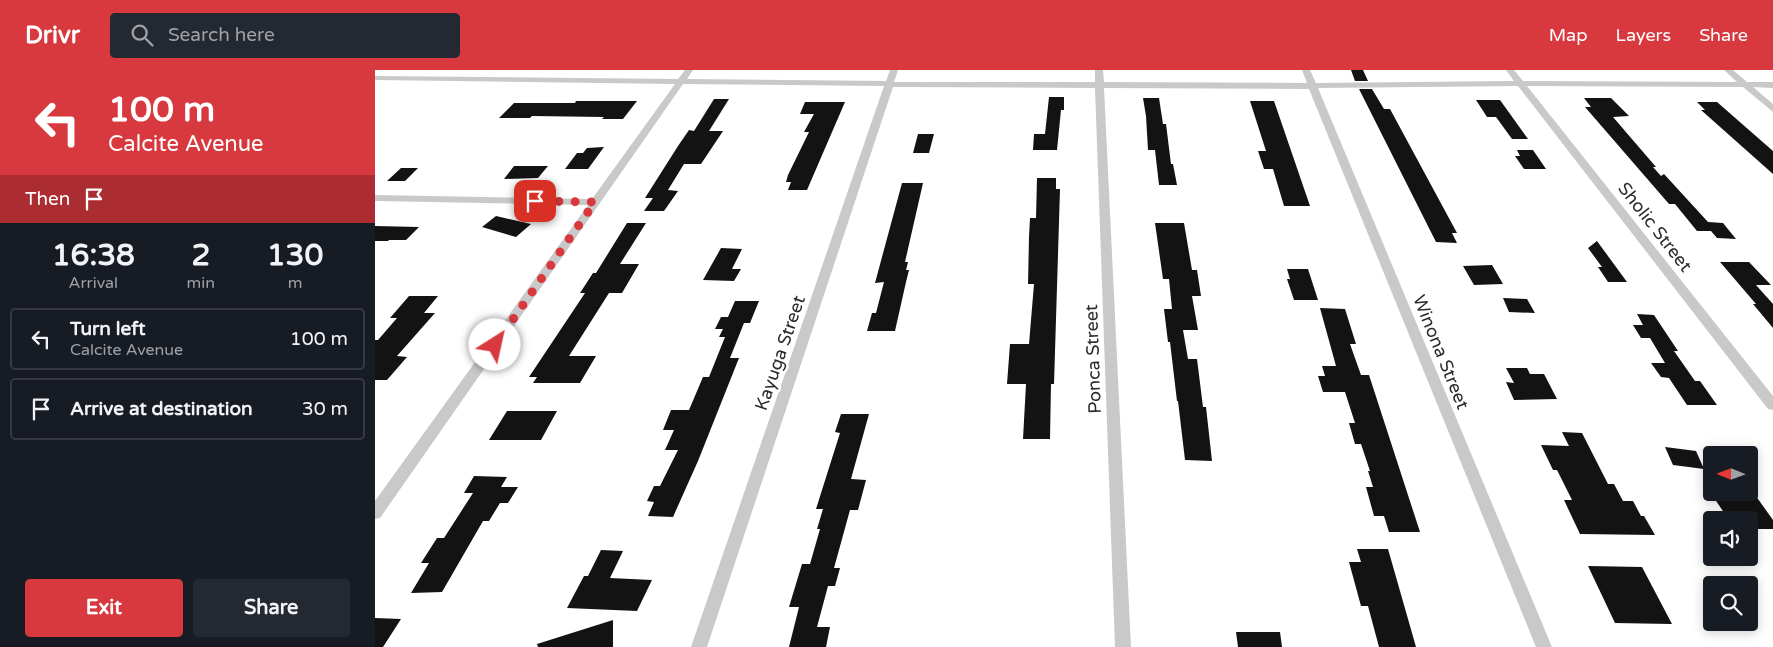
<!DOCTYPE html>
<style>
:root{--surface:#171b24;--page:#242831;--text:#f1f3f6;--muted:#9ea1a6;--line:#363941;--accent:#d8393e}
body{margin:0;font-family:"Varela Round",sans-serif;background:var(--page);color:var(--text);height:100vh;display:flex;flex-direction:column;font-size:19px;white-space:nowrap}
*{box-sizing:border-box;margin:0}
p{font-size:16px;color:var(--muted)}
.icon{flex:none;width:28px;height:28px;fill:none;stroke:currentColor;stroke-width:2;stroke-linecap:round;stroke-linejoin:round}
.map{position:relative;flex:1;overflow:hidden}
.drawer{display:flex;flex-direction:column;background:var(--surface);width:375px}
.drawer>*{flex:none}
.hud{background:#d8393e;color:#fff;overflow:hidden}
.needle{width:32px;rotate:271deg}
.fabs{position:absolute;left:1328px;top:376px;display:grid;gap:10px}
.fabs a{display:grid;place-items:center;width:55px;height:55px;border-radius:5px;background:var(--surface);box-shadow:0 2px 12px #0003;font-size:25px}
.pin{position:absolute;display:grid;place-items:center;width:42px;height:42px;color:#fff;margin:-21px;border-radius:10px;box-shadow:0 2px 8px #0006}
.me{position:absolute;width:55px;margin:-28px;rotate:35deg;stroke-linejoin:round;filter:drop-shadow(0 0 4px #0008)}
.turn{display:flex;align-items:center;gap:18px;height:105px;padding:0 25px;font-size:22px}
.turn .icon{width:65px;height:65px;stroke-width:2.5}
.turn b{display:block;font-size:35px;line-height:42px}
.then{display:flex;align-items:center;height:48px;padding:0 25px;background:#0003;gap:10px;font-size:19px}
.eta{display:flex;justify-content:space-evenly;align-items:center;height:85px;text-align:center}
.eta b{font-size:30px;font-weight:800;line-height:35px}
.cta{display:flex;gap:10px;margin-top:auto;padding:10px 25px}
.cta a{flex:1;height:58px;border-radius:5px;background:var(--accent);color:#fff;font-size:20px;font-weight:800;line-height:58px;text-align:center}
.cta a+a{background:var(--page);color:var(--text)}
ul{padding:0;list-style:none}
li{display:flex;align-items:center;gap:15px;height:62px;margin:0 10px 8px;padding:0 15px;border:2px solid var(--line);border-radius:5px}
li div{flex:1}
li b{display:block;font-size:19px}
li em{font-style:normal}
header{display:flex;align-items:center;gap:30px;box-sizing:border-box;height:70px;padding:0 25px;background:var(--accent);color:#fff}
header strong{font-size:24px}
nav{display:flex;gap:28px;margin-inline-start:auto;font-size:18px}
.search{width:350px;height:45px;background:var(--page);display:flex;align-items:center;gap:12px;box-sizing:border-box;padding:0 18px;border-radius:5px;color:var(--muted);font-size:19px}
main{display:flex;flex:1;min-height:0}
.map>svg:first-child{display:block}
.building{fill:#131313}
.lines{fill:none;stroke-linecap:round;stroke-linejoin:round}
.minor{fill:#c9c9c9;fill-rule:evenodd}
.route{stroke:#d8393e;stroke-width:9;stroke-dasharray:0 16.2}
.labels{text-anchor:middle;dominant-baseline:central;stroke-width:5;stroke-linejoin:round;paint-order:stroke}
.street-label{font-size:18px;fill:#2c2c2c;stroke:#fff}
</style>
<header>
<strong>Drivr</strong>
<div class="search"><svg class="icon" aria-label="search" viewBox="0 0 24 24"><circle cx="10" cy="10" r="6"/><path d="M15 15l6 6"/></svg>Search here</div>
<nav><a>Map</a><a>Layers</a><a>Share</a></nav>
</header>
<main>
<section class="drawer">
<div class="hud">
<div class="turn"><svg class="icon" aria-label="left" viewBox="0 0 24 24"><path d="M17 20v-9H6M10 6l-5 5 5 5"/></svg><div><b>100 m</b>Calcite Avenue</div></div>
<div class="then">Then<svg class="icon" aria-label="arrive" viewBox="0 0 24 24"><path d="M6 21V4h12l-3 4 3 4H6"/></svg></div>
</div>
<div class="eta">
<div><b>16:38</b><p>Arrival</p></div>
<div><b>2</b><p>min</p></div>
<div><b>130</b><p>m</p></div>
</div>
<ul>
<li><svg class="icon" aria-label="left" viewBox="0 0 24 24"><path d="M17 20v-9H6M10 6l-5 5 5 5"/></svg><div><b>Turn left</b><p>Calcite Avenue</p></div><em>100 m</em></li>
<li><svg class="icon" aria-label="arrive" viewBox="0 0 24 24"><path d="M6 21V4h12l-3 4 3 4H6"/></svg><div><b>Arrive at destination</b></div><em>30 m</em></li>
</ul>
<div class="cta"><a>Exit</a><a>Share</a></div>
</section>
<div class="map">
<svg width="1398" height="577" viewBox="0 0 1398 577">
<rect width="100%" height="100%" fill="#fff"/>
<path class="building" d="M976 0H988L993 11H980Z
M984 19H997L1009 39H1015L1082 163H1077L1082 173 1061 172Z
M674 27H689V40H686L682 80H658L659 64H670Z
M768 28H784L788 54H791L796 94H798L802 115H784L780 80H773L771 46Z
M1209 28H1236L1254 46 1238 47 1281 97H1278L1286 106 1289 104 1333 152 1348 153 1361 169 1342 168 1336 161H1322L1300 134H1294L1210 37H1216Z
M339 29H354L334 61H348L326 94H309L293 120 303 121 289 141H269L278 128H270L303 76 314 60 319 61Z
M1101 30H1125L1153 69H1137L1121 47H1112Z
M201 31H262L248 49H227L229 47 157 46 155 48H124L139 33H200Z
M875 31H899L935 136H909L898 99H889L883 81H891Z
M430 32H470L432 120H413L416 112H411L413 105 434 62H429L439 44H425Z
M1322 32H1342L1398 81V104L1326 40H1330Z
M543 64H559L554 83H538Z
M229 77 213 99H190L202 83H208L212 78Z
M1142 80H1158L1171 99H1149L1140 86H1145Z
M139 96H173L163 108 129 109Z
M26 98H43L30 111H12Z
M662 108H681V119H685L679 314H676L675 369H648L651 314H632L635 274H654L659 214H653L654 167 655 148H661Z
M527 113H548L530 192H533L531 200H534L531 212 520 261H492L497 243H501L509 212 500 213Z
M121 146 156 154 141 167 107 157Z
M252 153H271L245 194H264L247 223H234L194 286H221L205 313H158L162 307H154L210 223H205L218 203H221Z
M780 153H809L817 200H822L826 226H817L823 260H808L813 289H822L828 337H831L837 391 810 390 803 331H802L795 272H793L789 239H797L794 209H788Z
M0 156 44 157 31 170H14L13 171H0Z
M1222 171 1252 212H1233L1223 197H1227L1213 178Z
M346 178 367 179 357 199H366L359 211 328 210Z
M1345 192H1374L1396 215H1381L1398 234V258L1378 234H1381Z
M1117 195 1128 214 1099 215 1088 196Z
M912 199H933L943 230H919L912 209H915Z
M34 226H63L49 243H60L22 286 32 287 12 310H0V270H3L22 248H15Z
M1128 228 1152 229 1160 243 1134 242Z
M360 231H384L375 253H369L355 288H364L323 391 298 447 273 446 279 432 272 431 279 416H285L303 380H290L299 360H288L296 340H314L328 307H334L350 267H344L348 259H340L346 247H353Z
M945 238 970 239 981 274H975L986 305H994L1045 462H1014L1009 446H999L991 417H998L993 401H995L986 374H980L974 353H980L970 322H948L943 306H950L947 296H961Z
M1262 244 1279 245 1303 281H1299L1320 311H1325L1342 335H1312L1294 308 1286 307 1276 293H1290L1275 268H1266L1258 255H1268Z
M1131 298H1152L1155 304H1169L1182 329 1139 330 1131 312 1139 313Z
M132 341H182L166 370H114Z
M466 344H494L476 409 491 410 483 440H475L459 498H465L460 516H453L442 557H455L451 577H414L424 537H414L427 494H435L445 459H442L448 439H441L465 363 460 362Z
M1187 362 1207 363 1233 414H1239L1248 431H1258L1266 446H1269L1280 465 1205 464 1189 430H1197L1182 400H1178L1166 375 1194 376Z
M1290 377 1321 381 1329 399 1298 395Z
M99 406 132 407 126 417H143L133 433H125L114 451H108L67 522 36 523 54 493H46L62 468H69L98 423H89Z
M1335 422H1378L1398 450V459H1374V450H1354Z
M982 479H1013L1041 577H1004L993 536H986L974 492H986Z
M226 480 248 481 235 508 277 510 262 541 192 538 209 506H213Z
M1213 496 1267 497 1297 554 1240 553Z
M0 548 26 549 8 577H0Z
M238 550V577H163L162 574Z
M861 562H905L907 577H863Z"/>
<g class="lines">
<path class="minor" d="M310 0H318L312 9 511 11 515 0H523L519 12H720V0H728L729 12 932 13 927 0H935L941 13 1139 11 1131 0H1139L1148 11 1362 12 1349 0H1358L1372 12H1398V18L1378 17 1398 34V42L1368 17 1152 16 1398 326V340L1393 339 1143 16 943 18 1177 577H1161L934 19 729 18 756 577H740L720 18 518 17 332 577H316L509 16 308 14 5 448 0 449V431L213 135 0 131V125L217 129 300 14 0 10V6L303 9Z"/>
</g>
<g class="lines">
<path class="route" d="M120 275 220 132 160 131"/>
</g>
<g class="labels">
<g class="street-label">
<text transform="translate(1280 157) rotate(52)">Sholic Street</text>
<text transform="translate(1066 282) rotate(68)">Winona Street</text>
<text transform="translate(405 283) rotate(-71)">Kayuga Street</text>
<text transform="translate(718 289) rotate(-92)">Ponca Street</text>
</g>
</g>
</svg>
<div class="fabs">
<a><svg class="needle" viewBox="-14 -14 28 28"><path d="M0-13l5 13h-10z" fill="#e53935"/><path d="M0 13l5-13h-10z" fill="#9ea1a6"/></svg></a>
<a><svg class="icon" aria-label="sound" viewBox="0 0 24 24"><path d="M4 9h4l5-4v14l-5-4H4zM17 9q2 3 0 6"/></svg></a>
<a><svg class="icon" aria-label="search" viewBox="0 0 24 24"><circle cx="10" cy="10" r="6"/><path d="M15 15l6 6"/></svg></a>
</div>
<div class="pin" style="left:160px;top:131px;background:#d93025"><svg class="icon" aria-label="arrive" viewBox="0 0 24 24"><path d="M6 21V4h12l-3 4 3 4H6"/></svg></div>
<svg class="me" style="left:120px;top:275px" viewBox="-20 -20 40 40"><circle r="19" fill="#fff"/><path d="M0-13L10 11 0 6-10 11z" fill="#d8393e"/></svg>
</div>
</main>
